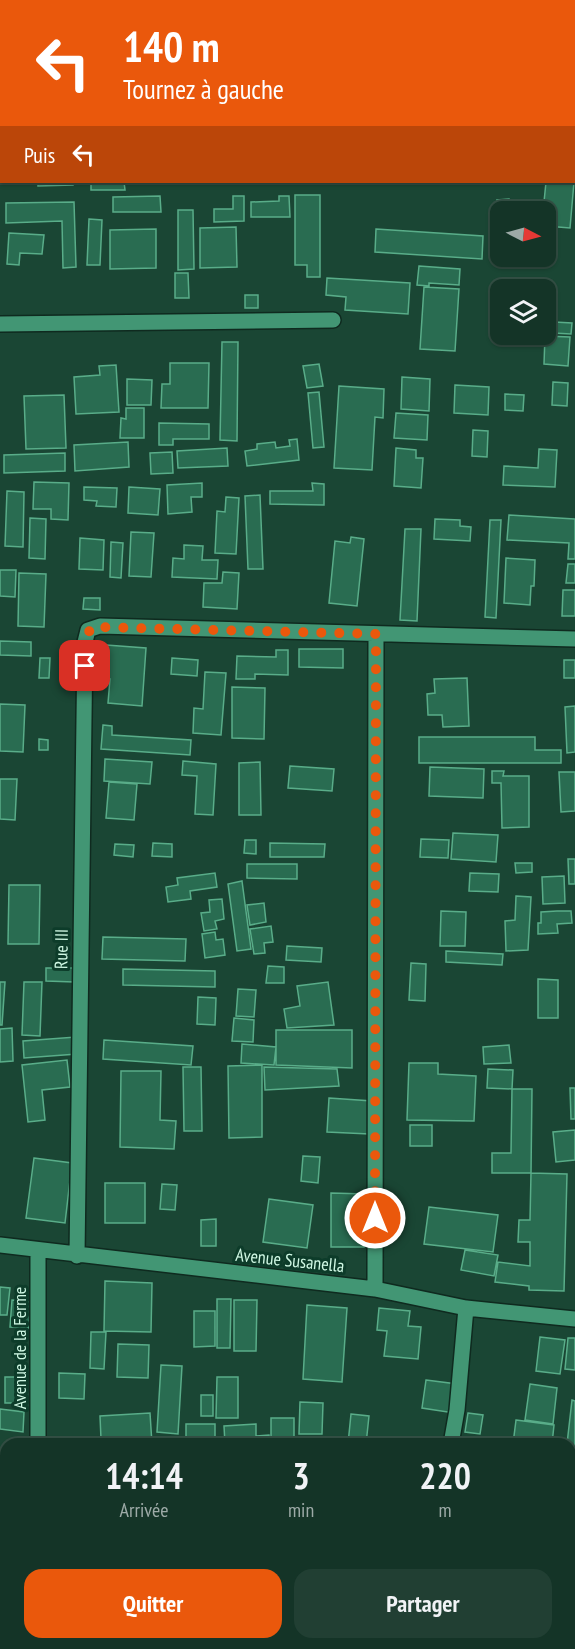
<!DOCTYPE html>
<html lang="fr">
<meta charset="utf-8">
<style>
:root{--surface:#143427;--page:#213f33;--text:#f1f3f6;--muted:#9daaa7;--line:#334f44;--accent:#ea580c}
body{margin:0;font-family:"PT Sans Narrow",sans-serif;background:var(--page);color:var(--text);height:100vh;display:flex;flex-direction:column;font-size:22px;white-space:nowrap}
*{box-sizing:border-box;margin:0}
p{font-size:20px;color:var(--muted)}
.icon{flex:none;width:33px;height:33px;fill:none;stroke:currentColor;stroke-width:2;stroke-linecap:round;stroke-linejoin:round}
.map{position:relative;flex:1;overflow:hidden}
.sheet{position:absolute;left:0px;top:1438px;width:576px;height:212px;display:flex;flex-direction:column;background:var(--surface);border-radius:18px 18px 0 0;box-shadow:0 2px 4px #0004,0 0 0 2px var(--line)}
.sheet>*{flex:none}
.hud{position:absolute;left:0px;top:0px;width:576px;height:183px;box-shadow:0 2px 4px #0004,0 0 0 2px var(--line);background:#ea580c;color:#fff;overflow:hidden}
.needle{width:39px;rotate:96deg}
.fabs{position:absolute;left:490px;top:201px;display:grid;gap:12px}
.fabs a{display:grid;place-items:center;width:66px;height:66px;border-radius:12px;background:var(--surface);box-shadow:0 2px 4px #0004,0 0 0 2px var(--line);font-size:30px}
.pin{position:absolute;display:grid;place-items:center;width:51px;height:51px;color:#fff;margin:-26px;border-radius:12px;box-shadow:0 3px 9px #0006}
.me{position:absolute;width:66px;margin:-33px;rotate:0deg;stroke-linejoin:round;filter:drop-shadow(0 0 4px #0008)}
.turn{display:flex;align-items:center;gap:21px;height:126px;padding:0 24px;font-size:27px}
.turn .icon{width:78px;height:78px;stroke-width:2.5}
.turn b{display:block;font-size:42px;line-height:51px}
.then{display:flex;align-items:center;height:57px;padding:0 24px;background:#0003;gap:12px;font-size:22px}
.eta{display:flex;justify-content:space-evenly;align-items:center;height:102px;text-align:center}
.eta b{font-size:36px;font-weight:700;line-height:42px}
.action{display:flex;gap:12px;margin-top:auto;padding:12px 24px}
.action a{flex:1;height:69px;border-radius:18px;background:var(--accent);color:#fff;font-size:24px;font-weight:700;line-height:69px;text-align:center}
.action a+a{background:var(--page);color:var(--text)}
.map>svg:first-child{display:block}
.building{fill:#296c51;stroke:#59ad89;stroke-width:1.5}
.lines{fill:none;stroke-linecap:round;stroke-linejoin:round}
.minor-casing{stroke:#0f2a1f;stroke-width:18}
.minor{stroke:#429674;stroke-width:15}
.route{stroke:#ea580c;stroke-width:10;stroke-dasharray:0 18}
.labels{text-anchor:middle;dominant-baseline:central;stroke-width:6;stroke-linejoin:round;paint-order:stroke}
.street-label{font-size:18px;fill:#d0f8e4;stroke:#0d3c2a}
</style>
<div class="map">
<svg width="575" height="1649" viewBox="0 0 575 1649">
<rect width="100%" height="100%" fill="#1a4634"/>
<path class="building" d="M38 182H73V185L38 186Z
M91 182H124L125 190H91Z
M546 182H574L570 228 546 226V212H543Z
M295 195H320V277H307V265H295Z
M160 196 161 212H113V197Z
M233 196H244V221L214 222V209H233Z
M279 196H289L290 217H251V202L279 201Z
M509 199 510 212H501V230H499L497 200Z
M74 202 76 267 63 268 62 221 6 223V203Z
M178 210H193L194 269 178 270Z
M89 219 102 220 100 265H87Z
M236 227 237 267 200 268V228Z
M156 229V268L110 269V230Z
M376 229 483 236 482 259 375 252Z
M9 233 44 235 42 254 20 253 19 265 7 264Z
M546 251 553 252 551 265 533 263 534 256H546Z
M419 266 460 269 459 285 429 283V286L417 285Z
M175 273H188L189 298H175Z
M327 278 410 283 408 314 345 310 346 297 326 295Z
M424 287 459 289 455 351 420 349Z
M245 295H258V308H245Z
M546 299H553L551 324H546Z
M554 322 572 323 571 334 553 333Z
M499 325H501V334H513V340L498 339Z
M545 336 570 337 568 366 544 364Z
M222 342H238L237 441 220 440Z
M170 363H209L208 408H161L162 384H170Z
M319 364 323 386 307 388 303 366Z
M116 365 119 412 76 414 74 377 100 375 99 366Z
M402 377 430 379 429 411 401 409Z
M127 379 152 380 151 405H127Z
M553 382 568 383 567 406 552 405Z
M455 385 489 387 488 415 454 413Z
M339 386 384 389 383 418 375 417 372 470 334 468Z
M319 392 324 447 313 448 308 393Z
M505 394 524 395 523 411 505 410Z
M64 395 66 448 26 449 24 396Z
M126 408H144V438H120L121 418 126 419Z
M396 413 428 415 427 440 394 438Z
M159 423 209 424V439H173V445H159Z
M473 430 488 431 487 457 472 456Z
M297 439 299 460 247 466 245 451 257 449V444L275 442 276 448 290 446 289 440Z
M128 442 129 467 75 471 74 445Z
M227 448 228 466 178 468 177 451Z
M396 448 416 450V458H423L421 488 394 486Z
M539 449 557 450 555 487 503 485 504 466 538 468Z
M172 452 173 473 151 474 150 453Z
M65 453V471L4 473V455Z
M34 482 69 483 68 520 51 519V509H33Z
M202 483V497H191L192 512 168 514 167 485Z
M312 483 324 484V505L270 504V491H313Z
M84 487 117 488 116 507 96 506 97 501 84 500Z
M129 487 160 489 158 515 128 513Z
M7 491 24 492 23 547 5 546Z
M260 495 263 569H248L245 496Z
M226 497 239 498 236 554 215 553 217 511 225 512Z
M509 515 575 519V559H568L569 543 507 540Z
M30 518 46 519 45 559 29 558Z
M435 519 460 520V526L471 527 470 541 434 539Z
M490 520H501L496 618 485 617Z
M405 529H421L417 621 400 620Z
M131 532 154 533 151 577 129 576Z
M351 537 364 539 357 606 329 603 335 541 350 543Z
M80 538 104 540 103 570 79 569Z
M111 542 123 543 121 578 110 577Z
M184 545 203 546 202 560H218L217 579 172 577 173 558 184 559Z
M506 558 535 560 534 586H531L530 605 504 603Z
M568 564H575V583H566Z
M0 570H16L15 597 0 596Z
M223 572 239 573 237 609 203 607 204 583H222Z
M19 573 46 574 44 627 18 626Z
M563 590H575V616H562Z
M84 598H100V610L83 609Z
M0 641 31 642V656L0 655Z
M106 645 146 648 142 706 108 703 110 679 103 678Z
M299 649H343V668L299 667Z
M276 650H288V675L255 674V679H236L237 656 276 657Z
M40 658H50L49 678H39Z
M172 658 198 660 197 676 171 674Z
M564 660H575V678H564Z
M205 672 226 673 221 735 193 733 194 708 203 709Z
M467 678 469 726 443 727 442 715H428L427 694 435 693 434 679Z
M232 687 265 688 264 739 232 738Z
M0 704 25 705 23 752 0 751Z
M575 706V752L567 753 565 707Z
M103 725 112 726V735L191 740 190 755 101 749Z
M419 737H535V750H561V763H419Z
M39 739 48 740V750H39Z
M105 759 152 762 150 784 104 781Z
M183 761 216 764 213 815 195 814 197 776 182 775Z
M260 762 261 815H239V763Z
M290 766 334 769 332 791 288 788Z
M430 767 484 769 483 798 429 796Z
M492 771H504L503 776H529V827L502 828 501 783H492Z
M559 772H575V811L561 812Z
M0 779H17L15 820 0 819Z
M109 782 137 784 134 820 106 818Z
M453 833 498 835 496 862 451 859Z
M421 839 449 840 448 858 420 857Z
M245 840H256V854L244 853Z
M153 843 172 844V857L152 856Z
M270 843 325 844 324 857H270Z
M115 844 134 845 133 857 114 855Z
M568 859H575V884H569Z
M515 863H532V872L516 873Z
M247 864H297V879L247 878Z
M215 873 217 887 190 891 191 899 168 902 166 887 178 885 177 878Z
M470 873 499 874 498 892 469 891Z
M564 876 565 903 543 904 542 877Z
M242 881 251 949 237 951 228 884Z
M9 885H40L39 944H8Z
M516 896 531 897 528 950 506 951 505 921 515 920Z
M222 899 224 919 215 921 217 929 204 931 201 913 210 912 209 900Z
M264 903 266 922 250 925 247 905Z
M441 911 466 912 465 946H440Z
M557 911H571L572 923 557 924 558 933 538 934V923H541V912Z
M271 926 273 942 264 943 265 953 254 954 250 929Z
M215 932 216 940 223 939 225 955 205 958 202 934Z
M103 937 186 939 185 961 102 959Z
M287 946 322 948 321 962 286 960Z
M446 951 503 954 502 965 446 962Z
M411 963 426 964 425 1001 409 1000Z
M268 966 284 967V983H266Z
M46 968H75L74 982 46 981Z
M123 969 215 971V987L123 985Z
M538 979 558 980V1018H538Z
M0 982H5L2 1025H0Z
M24 982H42L40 1036 22 1035Z
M328 982 334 1025 287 1028 284 1009 300 1006 297 986Z
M238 989 256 990 254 1017 236 1016Z
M198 997 216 998 215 1025 197 1024Z
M234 1018 254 1020 253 1042 232 1041Z
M12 1028 13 1061 0 1062V1029Z
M276 1030H352V1068L276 1065Z
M76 1037 77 1054 24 1058 23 1041Z
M104 1040 193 1046 191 1065 103 1059Z
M242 1044 276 1047 274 1065 241 1063Z
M509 1045 511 1063 484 1064 483 1047Z
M67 1060 70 1087 42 1090 45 1120 28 1122 22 1065Z
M409 1063H438V1074L476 1076 474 1121 407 1120Z
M262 1065V1137L229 1138 228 1066Z
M183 1067H201L202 1131H184Z
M264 1067 337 1069 339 1086 265 1090Z
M488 1069 513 1070 512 1089 487 1088Z
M121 1071H161L160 1120 176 1121 174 1149 120 1147Z
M570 1088H575V1119H571Z
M512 1089H532L531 1173H492V1153H511Z
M329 1098 372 1101 369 1134 327 1132Z
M410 1125H432V1146H410Z
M575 1130V1160L556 1162 553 1132Z
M303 1156 320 1157 318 1183 301 1181Z
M34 1158 72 1163 65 1223 26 1218Z
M531 1173 567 1174 564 1291 529 1290V1286L495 1282 498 1262 530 1266V1242H518L519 1220H530Z
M105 1183H145V1223H105Z
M162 1184 177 1185 175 1210 160 1209Z
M331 1193 365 1194 364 1247H331Z
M269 1199 313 1205 307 1248 263 1242Z
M429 1207 498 1215 493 1252 424 1244Z
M216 1219V1246H201V1220Z
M465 1250 498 1255 494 1276 461 1270Z
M105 1281 152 1283 151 1332 104 1331Z
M0 1287 10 1288 7 1315H0Z
M217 1299H231L230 1348H217Z
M12 1300 31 1302 29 1328 10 1327Z
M234 1300H257L256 1351H234Z
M307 1305 347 1308 342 1382 303 1379Z
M379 1308 410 1311 408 1326 421 1327 418 1359 384 1356 387 1331 377 1330Z
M194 1311H215V1346L194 1347Z
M91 1332H106L104 1369 90 1368Z
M540 1337 565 1340 560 1374 536 1371Z
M568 1338H575V1370L565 1369Z
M118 1344 149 1345 148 1378 117 1377Z
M161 1365 182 1366 178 1434 157 1432Z
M59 1373 85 1374 84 1399 59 1398Z
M5 1377H24V1403H5Z
M217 1377H238V1418H216Z
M426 1380 457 1384 454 1413 422 1408Z
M530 1384 557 1388 553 1424 525 1420Z
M201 1395H213V1416H201Z
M572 1400 575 1401V1463L570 1462V1444H567Z
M300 1402 323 1403 322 1434H299Z
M0 1409 24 1412 23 1432 0 1429Z
M150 1413 152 1444H120V1438L101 1439 100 1416Z
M468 1413 483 1415 480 1434 465 1432Z
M351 1414 369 1416 366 1444H348Z
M271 1418H294V1444H271Z
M516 1420 554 1425 552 1444H513Z
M186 1424H215V1444H186Z
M256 1424V1436L269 1435 270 1444H225L224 1426Z
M470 1437H503L502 1444H469Z
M570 1498 575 1499V1523L570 1522Z
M6 1526V1560H0V1527Z
M157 1644H180V1649H157Z
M264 1644H290L291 1649H249L264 1646Z
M333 1644H352L353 1649H317V1646Z
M396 1644H430L431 1649H397Z"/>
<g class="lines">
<g class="minor-casing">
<path id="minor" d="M43 2V0
M0 105H2
M0 324 333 320
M0 1245 375 1289 466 1308 575 1319
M77 1256 85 642 88 630 100 626 575 639
M375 1289 376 634
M38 1444V1251
M451 1444 457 1410 466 1308
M453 1644 454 1649
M32 1649V1644"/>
</g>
<use href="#minor" class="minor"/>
</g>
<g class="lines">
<path class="route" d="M85 666 86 635 93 627 376 634 375 1218"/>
</g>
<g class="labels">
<g class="street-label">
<text transform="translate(61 949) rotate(-89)">Rue III</text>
<text transform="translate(290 1260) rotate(6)">Avenue Susanella</text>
<text transform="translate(19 1348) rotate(-90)">Avenue de la Ferme</text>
</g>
</g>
</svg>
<div class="fabs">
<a><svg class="needle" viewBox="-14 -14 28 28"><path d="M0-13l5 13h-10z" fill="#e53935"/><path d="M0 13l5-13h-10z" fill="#9daaa7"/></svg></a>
<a><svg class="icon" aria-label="layers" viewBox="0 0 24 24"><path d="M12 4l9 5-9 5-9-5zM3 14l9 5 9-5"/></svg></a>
</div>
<div class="pin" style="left:85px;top:666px;background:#d93025"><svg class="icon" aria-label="arrive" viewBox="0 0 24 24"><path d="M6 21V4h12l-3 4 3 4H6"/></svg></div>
<svg class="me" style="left:375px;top:1218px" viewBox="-20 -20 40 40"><circle r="17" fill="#ea580c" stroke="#fff" stroke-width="3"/><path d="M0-11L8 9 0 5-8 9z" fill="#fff"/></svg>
<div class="hud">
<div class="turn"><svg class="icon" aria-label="left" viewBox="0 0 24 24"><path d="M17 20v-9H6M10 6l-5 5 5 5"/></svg><div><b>140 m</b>Tournez à gauche</div></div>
<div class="then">Puis<svg class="icon" aria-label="left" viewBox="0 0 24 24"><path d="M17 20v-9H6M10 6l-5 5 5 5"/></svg></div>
</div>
<section class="sheet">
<div class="eta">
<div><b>14:14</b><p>Arrivée</p></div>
<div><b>3</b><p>min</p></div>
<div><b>220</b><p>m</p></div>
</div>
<div class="action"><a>Quitter</a><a>Partager</a></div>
</section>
</div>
